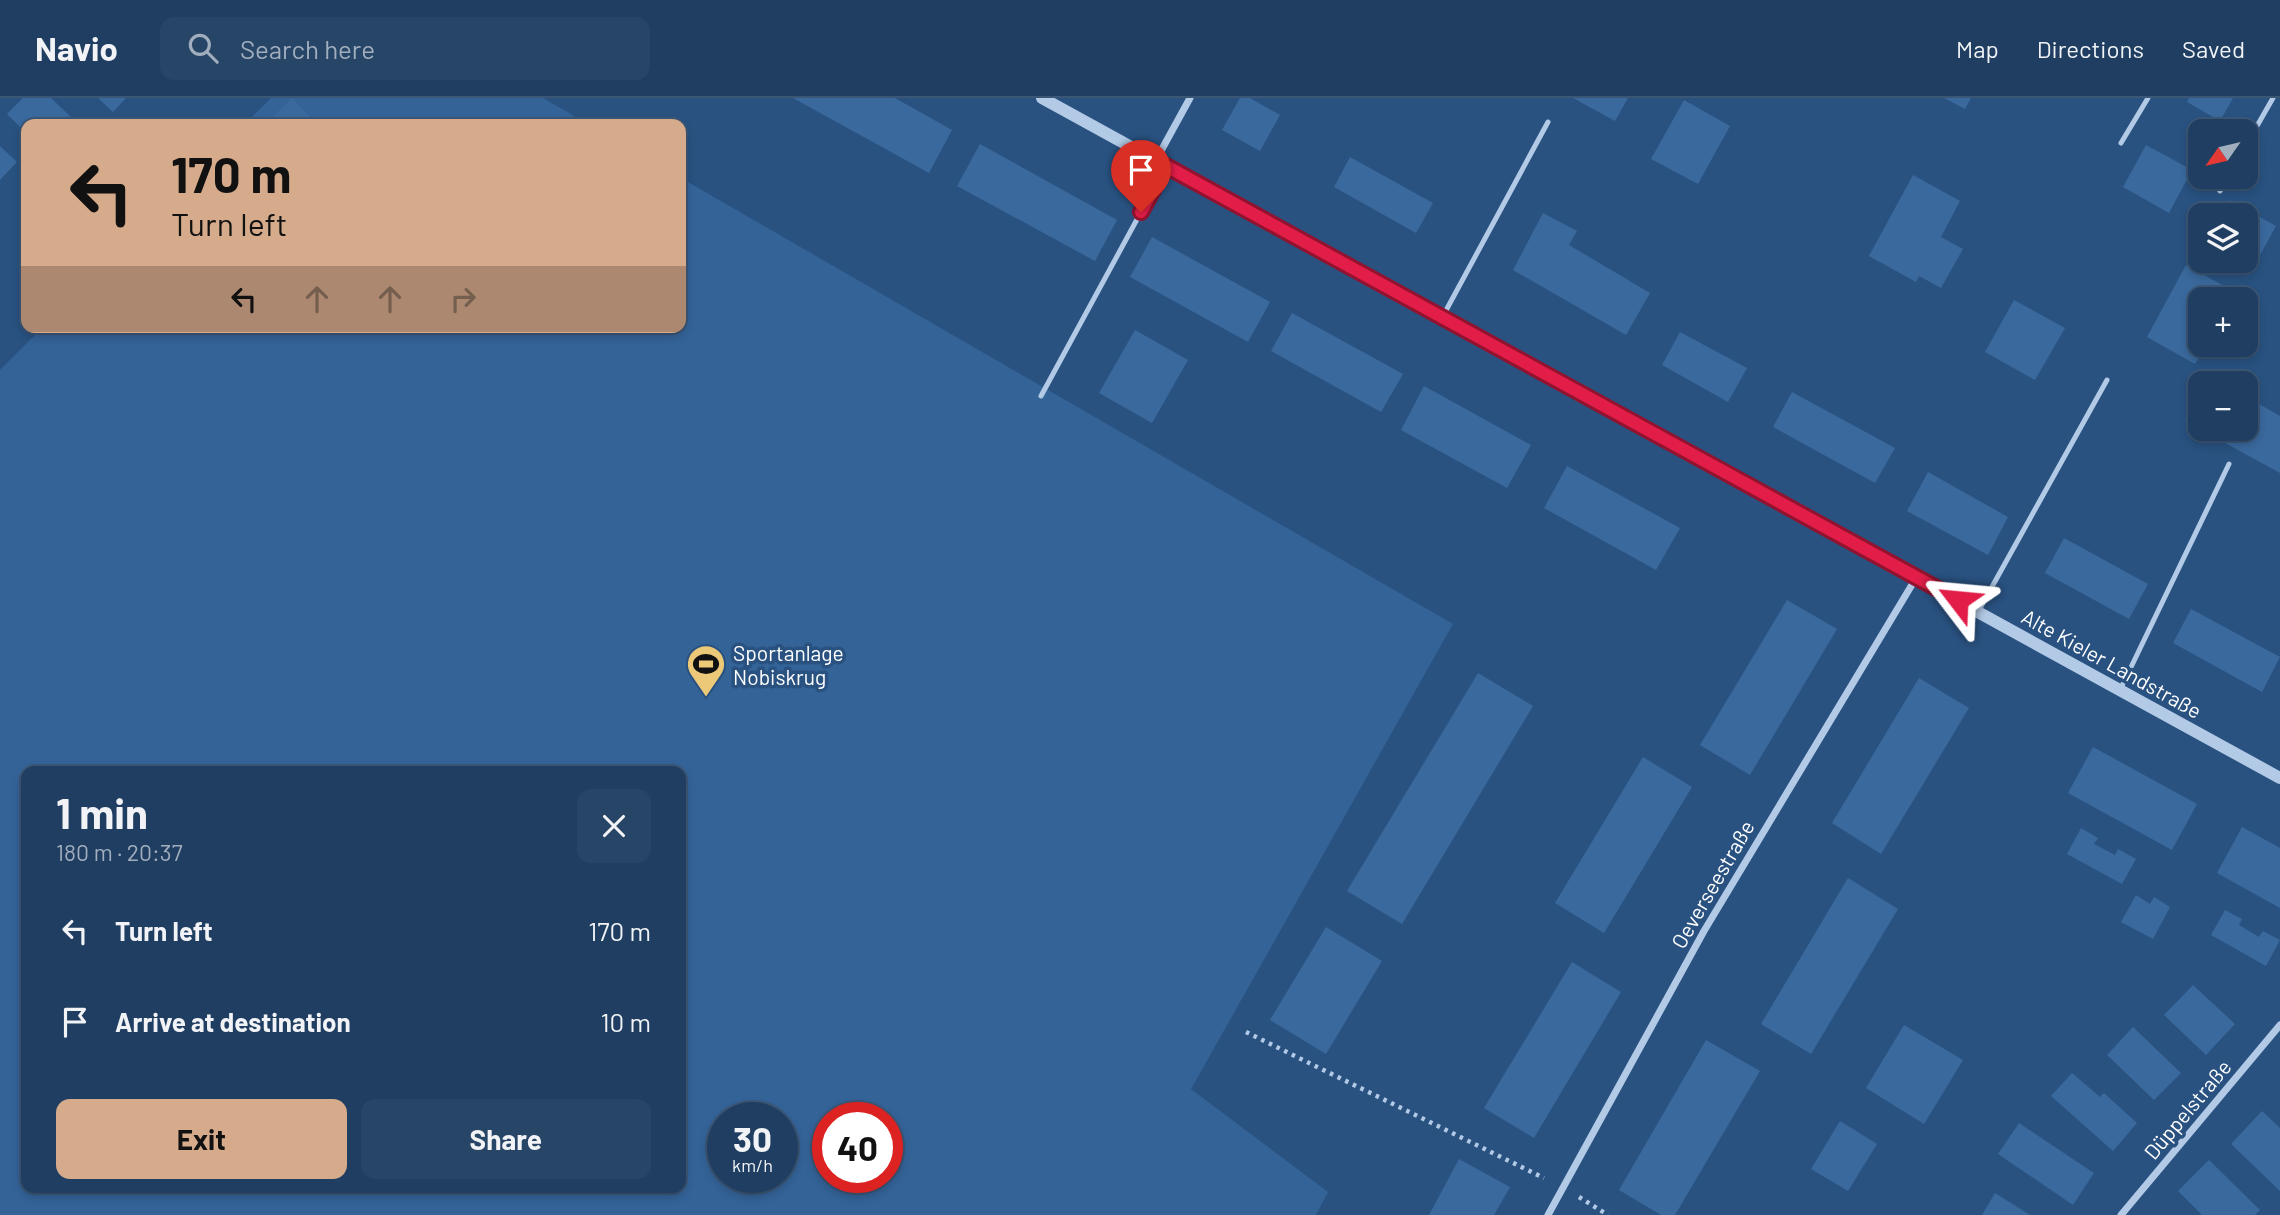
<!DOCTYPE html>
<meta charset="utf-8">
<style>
:root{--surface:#1f3e61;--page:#274567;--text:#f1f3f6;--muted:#a1aebd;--line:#3c5776;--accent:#d6ab8b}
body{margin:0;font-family:Barlow,sans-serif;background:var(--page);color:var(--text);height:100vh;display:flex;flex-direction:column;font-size:26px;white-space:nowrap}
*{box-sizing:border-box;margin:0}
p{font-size:23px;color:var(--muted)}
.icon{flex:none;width:38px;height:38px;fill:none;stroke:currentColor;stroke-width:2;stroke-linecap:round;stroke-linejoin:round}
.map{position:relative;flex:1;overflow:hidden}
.details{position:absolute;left:21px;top:668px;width:665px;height:427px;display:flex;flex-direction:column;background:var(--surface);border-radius:14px;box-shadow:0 4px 10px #0003,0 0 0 2px var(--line)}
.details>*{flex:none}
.banner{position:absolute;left:21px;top:21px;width:665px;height:214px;border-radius:14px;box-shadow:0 4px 10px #0003,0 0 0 2px var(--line);background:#d6ab8b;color:#111;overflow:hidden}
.needle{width:46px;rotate:236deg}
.controls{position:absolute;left:2188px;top:21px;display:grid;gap:14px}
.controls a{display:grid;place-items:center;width:70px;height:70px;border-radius:14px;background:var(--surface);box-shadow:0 4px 10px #0003,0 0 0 2px var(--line);font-size:35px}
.speed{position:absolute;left:707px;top:1004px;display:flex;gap:14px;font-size:35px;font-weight:700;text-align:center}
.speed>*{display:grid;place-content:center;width:91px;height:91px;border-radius:50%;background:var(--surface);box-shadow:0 4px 10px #0003,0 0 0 2px var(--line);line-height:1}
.speed small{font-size:18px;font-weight:400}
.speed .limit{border:10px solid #d22;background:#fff;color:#111}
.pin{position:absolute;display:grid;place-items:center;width:60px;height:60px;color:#fff;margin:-72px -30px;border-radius:50% 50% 50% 0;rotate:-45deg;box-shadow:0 0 7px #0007}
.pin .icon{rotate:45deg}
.me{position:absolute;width:77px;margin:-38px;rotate:299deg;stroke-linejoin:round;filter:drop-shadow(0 0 5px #0008)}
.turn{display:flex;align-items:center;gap:24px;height:147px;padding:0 35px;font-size:32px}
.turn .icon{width:91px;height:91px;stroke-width:2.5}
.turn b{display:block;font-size:49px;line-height:60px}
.lanes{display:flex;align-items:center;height:66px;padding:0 35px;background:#0003;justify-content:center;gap:35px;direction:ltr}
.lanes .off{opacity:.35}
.round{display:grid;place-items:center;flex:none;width:74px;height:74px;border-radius:14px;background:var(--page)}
.head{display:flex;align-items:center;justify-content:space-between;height:119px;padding:0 35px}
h1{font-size:42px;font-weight:700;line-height:52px}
.cta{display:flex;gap:14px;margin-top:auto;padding:14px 35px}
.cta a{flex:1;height:80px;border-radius:14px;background:var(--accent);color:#111;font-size:28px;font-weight:700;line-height:80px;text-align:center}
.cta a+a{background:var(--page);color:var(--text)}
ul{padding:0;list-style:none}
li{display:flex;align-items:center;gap:21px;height:91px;padding:0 35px}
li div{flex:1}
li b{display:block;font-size:26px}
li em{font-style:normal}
header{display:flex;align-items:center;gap:42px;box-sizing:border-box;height:98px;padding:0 35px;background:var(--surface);border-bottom:2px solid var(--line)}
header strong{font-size:33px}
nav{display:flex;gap:38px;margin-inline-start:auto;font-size:24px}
.search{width:490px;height:63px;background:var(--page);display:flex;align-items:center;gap:18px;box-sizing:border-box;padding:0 24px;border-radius:14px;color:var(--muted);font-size:26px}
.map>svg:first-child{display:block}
.green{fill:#346398;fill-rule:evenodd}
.building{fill:#3a699d}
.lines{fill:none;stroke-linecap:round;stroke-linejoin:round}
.path{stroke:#b2cae6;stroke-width:4.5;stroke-dasharray:3.5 5;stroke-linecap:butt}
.service{stroke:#b2cae6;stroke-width:5}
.minor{stroke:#b2cae6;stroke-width:7}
.tertiary{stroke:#b2cae6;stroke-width:12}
.route-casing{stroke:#92132f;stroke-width:18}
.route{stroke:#e11d48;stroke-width:12}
.labels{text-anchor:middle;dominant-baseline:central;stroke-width:7;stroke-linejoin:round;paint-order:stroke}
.poi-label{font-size:21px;fill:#fff;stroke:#295281;text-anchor:start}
.street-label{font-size:21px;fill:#fff;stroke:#295281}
</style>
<header>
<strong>Navio</strong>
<div class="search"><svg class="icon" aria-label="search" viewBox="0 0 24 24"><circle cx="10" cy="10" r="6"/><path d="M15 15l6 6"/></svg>Search here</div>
<nav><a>Map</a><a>Directions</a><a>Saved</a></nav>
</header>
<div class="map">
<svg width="2280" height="1117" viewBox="0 0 2280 1117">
<rect width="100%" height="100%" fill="#295281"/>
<path class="green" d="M271 0H543L588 26H245Z
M681 80 1453 526 1191 991 1328 1094 1316 1117H0V272L43 229H681ZM26 674H681V1090H26ZM723 1020H782V1080H723ZM828 1020H887V1080H828Z"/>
<path class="building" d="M23 0H51L72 20 66 26H26V35L7 16Z
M98 0H126L113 14Z
M292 0 317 26H265Z
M793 0H895L952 32 929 75Z
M1240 0H1250L1280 17 1260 53 1222 32Z
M1573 0H1628L1615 23Z
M1944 0H1971L1965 11Z
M2189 0H2233L2220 23 2187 4Z
M1684 2 1730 28 1698 86 1651 61Z
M980 46 1117 122 1095 163 957 88Z
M2146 47 2192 72 2169 115 2123 89Z
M0 48 17 64 0 82Z
M1350 59 1433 105 1416 135 1334 89Z
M1913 77 1960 103 1941 139 1963 151 1941 190 1919 178 1916 184 1869 158Z
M2229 102 2276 128 2249 177 2224 163H2245V117H2220Z
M1543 115 1577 133 1569 147 1650 195 1626 237 1513 172Z
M1152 139 1270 204 1248 244 1130 179Z
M2186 167 2235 194 2231 201H2200V247H2206L2195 266 2147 239Z
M2014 202 2065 230 2035 282 1985 254Z
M1292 215 1403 276 1381 314 1271 253Z
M1135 232 1188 262 1152 325 1099 295Z
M1680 234 1747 270 1728 304 1662 267Z
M1424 288 1531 347 1507 390 1401 332Z
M1792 294 1895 350 1875 385 1773 329Z
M2200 296V331H2245V298L2280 318V375L2185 323Z
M1567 368 1680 430 1656 472 1544 410Z
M1928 374 2008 419 1988 457 1907 413Z
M2064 440 2148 486 2129 521 2045 475Z
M1787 502 1837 531 1750 677 1700 647Z
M2191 511 2280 559 2262 594 2173 545Z
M1478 575 1533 608 1402 826 1347 793Z
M1919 580 1969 610 1881 756 1832 725Z
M2093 649 2197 706 2172 752 2068 695Z
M1643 659 1692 689 1604 835 1555 805Z
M2242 729 2280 750V810L2217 775Z
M2081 730 2098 740 2094 746 2115 757 2118 751 2136 761 2122 786 2067 756Z
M1848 780 1898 811 1811 956 1761 926Z
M2136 797 2150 806 2154 799 2170 809 2153 841 2121 824Z
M2225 812 2242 821 2239 827 2259 839 2263 833 2280 842 2266 868 2211 837Z
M1326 829 1382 863 1326 956 1270 922Z
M1572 864 1621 894 1534 1040 1484 1010Z
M2193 887 2235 926 2206 957 2164 917Z
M1904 927 1963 962 1924 1026 1866 990Z
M2133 929 2181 975 2154 1002 2107 957Z
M1706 942 1760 973 1675 1117H1661L1619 1092Z
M2072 975 2100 999 2104 995 2137 1025 2113 1053 2051 998Z
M2262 1013 2280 1030V1093L2231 1046Z
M1840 1023 1877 1046 1848 1093 1811 1071Z
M2019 1025 2094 1075 2073 1107 1998 1056Z
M1459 1061 1510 1089 1494 1117H1429Z
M2209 1062 2260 1112 2255 1117H2202L2178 1093Z
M1995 1095 2030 1117H1982Z"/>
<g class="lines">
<path class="path" d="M1246 934 1544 1080
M1579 1099 1608 1117"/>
<path class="service" d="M2121 45 2148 0
M2245 49 2273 0
M2220 93 2228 79
M1443 218 1548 24
M1041 298 1166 68
M1978 514 2107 282
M2120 592 2229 366"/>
<path class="minor" d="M1156 62 1190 0
M1548 1117 1704 833 1916 480
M2121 1117 2280 927"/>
<path class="tertiary" d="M1042 0 2280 680"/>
</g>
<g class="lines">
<g class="route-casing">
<path id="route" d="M1141 114 1166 68 1958 502"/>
</g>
<use href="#route" class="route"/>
</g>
<defs>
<g id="stadium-pin" transform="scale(2.0125)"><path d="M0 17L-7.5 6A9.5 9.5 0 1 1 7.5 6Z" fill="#ecc879" stroke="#295281"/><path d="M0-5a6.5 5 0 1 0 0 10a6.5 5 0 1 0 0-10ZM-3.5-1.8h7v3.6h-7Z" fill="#111"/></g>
</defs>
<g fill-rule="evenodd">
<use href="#stadium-pin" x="706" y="566"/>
</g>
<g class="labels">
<g class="poi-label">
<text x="733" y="554">Sportanlage<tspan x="733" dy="24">Nobiskrug</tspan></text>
</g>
<g class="street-label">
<text transform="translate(2112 565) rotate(29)">Alte Kieler Landstraße</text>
<text transform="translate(1712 786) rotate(-60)">Oeverseestraße</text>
<text transform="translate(2187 1011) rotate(-50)">Düppelstraße</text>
</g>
</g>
</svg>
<div class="controls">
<a><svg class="needle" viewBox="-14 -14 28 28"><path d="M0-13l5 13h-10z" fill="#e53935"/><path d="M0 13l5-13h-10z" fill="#a1aebd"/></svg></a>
<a><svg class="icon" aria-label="layers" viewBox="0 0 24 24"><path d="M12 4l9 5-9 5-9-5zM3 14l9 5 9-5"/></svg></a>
<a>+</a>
<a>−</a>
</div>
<div class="speed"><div>30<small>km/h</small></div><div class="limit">40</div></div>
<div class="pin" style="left:1141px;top:114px;background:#d93025"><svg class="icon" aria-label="arrive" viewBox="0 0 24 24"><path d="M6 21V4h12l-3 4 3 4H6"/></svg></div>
<svg class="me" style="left:1958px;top:502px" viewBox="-20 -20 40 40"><path d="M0-17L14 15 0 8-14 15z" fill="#e11d48" stroke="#fff" stroke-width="4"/></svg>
<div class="banner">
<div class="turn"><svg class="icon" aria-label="left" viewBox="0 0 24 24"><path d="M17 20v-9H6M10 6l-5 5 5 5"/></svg><div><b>170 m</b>Turn left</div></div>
<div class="lanes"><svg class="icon" aria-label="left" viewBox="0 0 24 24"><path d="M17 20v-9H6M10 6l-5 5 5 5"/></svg><svg class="icon off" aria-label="ahead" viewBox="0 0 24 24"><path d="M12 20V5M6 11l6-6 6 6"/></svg><svg class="icon off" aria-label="ahead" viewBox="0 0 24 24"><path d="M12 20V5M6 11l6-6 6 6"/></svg><svg class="icon off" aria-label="right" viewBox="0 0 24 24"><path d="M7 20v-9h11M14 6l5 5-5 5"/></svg></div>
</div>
<section class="details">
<div class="head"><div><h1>1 min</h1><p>180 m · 20:37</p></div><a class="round"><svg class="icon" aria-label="close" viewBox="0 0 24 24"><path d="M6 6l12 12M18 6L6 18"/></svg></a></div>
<ul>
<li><svg class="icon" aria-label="left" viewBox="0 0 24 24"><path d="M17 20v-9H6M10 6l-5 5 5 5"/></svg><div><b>Turn left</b></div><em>170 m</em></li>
<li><svg class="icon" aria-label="arrive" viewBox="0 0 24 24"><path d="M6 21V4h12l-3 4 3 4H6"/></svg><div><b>Arrive at destination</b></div><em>10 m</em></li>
</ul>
<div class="cta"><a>Exit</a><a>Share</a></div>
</section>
</div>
